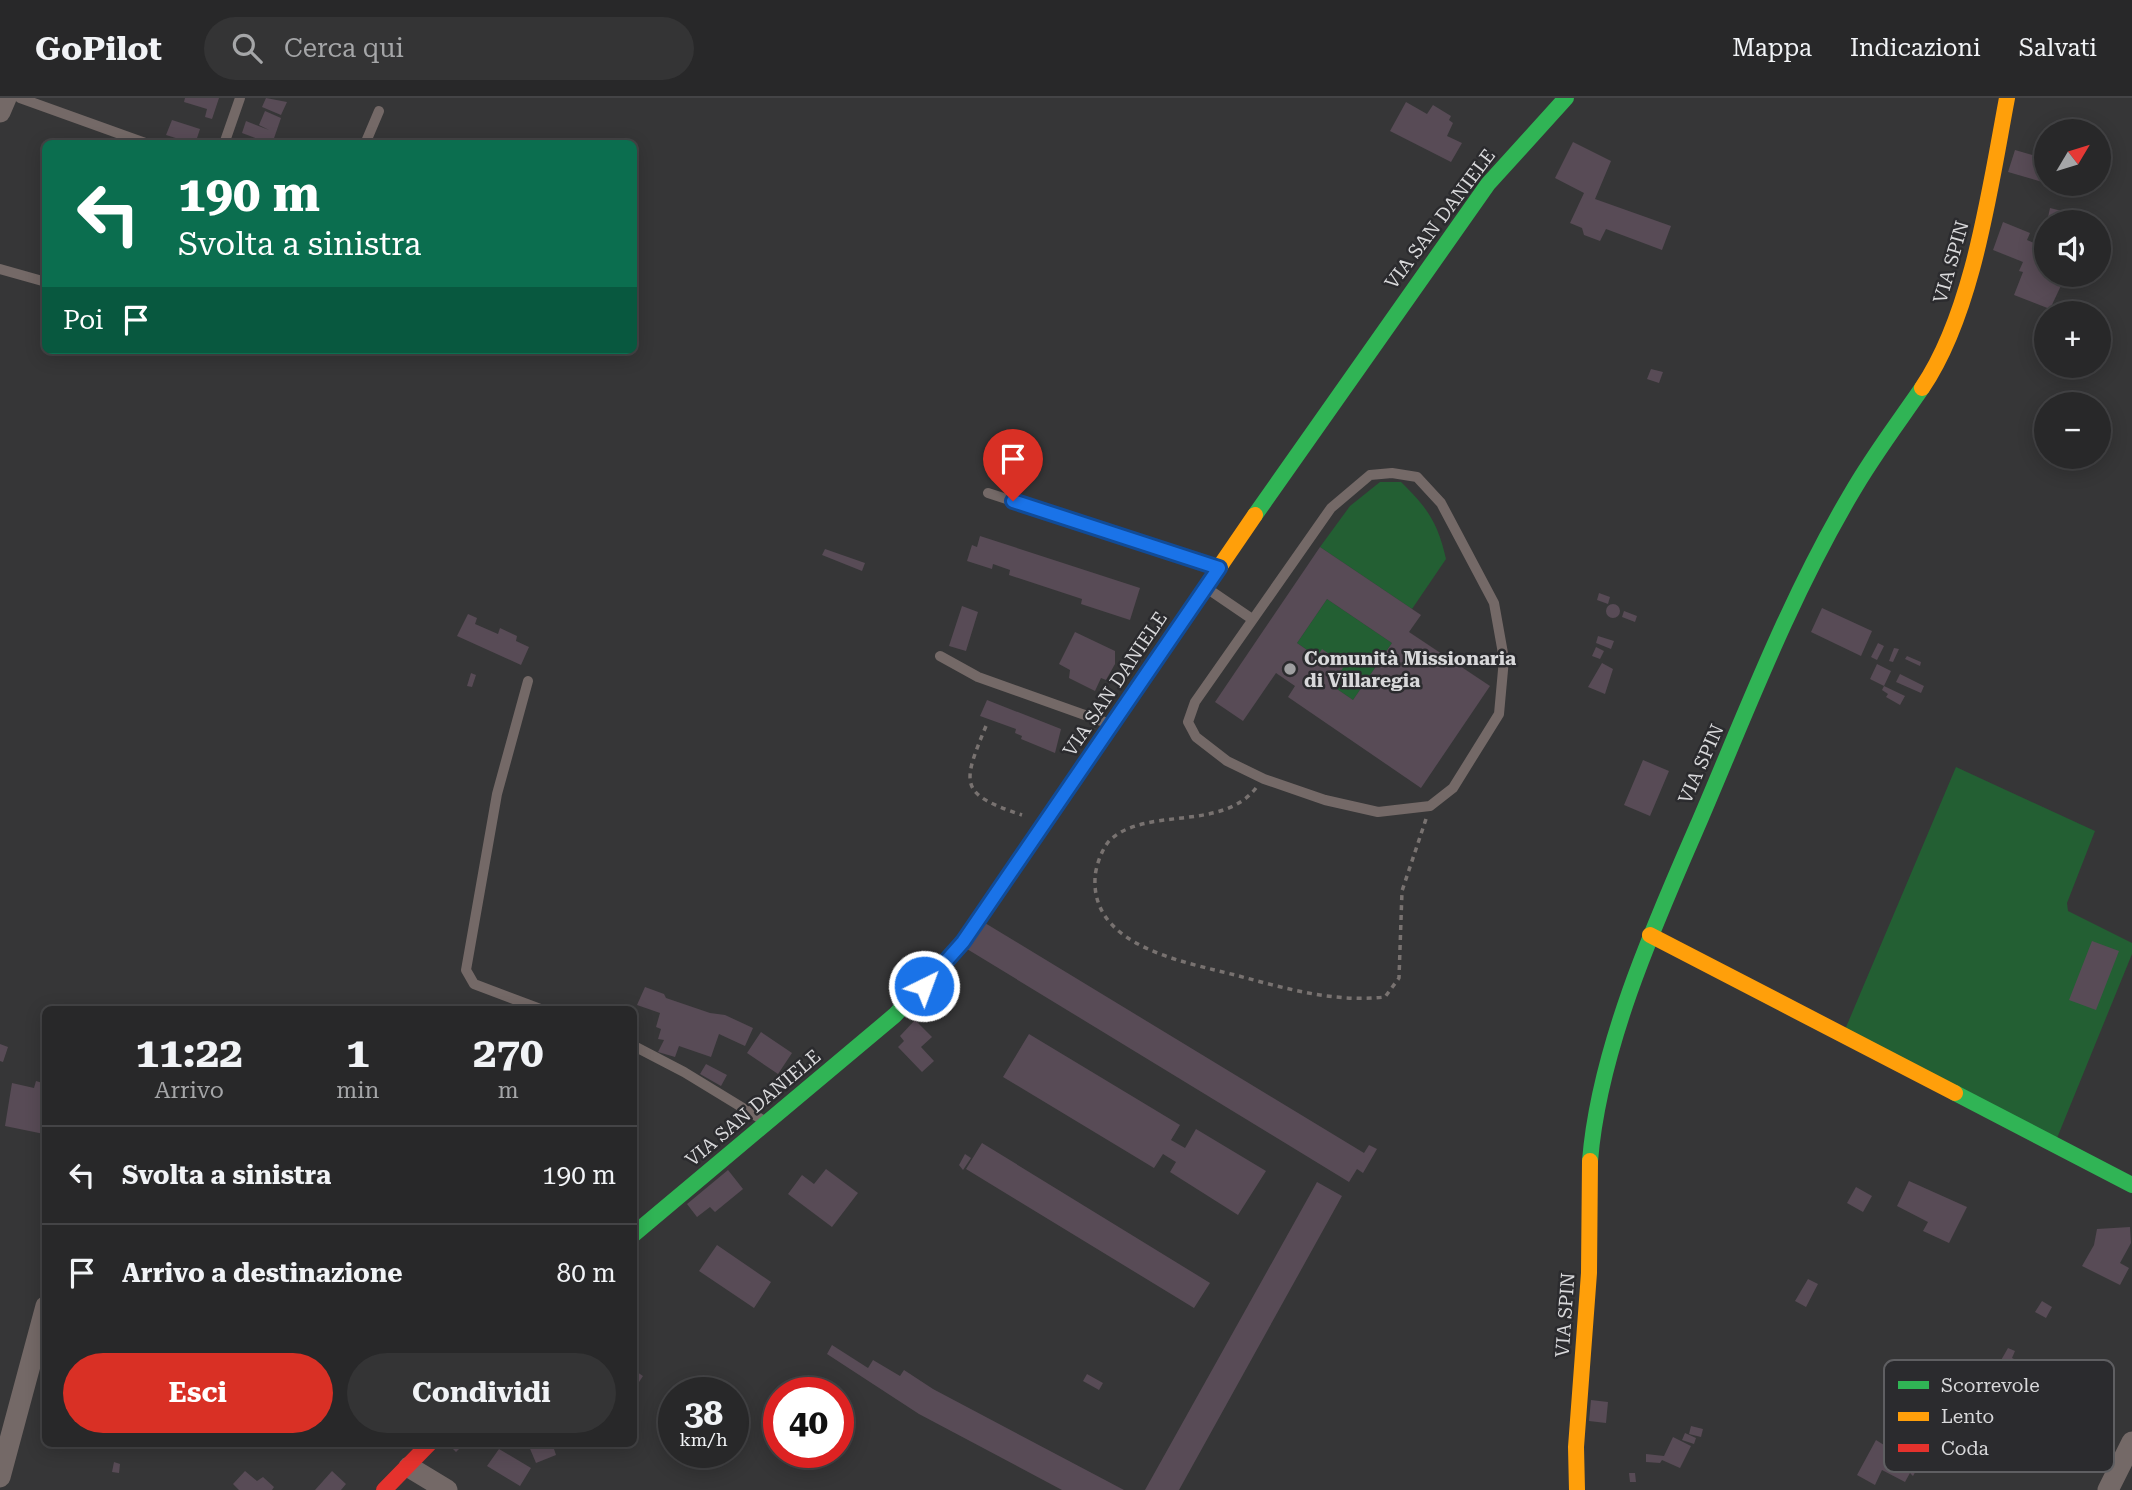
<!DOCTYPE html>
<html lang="it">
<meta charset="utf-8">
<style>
:root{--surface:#282829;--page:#343435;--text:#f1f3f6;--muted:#a5a6a8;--line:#444446;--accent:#d93025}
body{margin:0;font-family:"Roboto Serif",serif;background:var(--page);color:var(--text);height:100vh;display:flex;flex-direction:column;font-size:26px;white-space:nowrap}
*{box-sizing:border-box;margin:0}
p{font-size:23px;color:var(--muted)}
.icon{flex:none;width:38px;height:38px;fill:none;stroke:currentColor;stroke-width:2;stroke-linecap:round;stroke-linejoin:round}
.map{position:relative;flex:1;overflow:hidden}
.side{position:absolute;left:42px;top:908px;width:595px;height:441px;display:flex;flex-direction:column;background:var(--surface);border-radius:10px;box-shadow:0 4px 18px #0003,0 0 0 2px var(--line)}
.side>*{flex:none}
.banner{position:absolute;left:42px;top:42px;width:595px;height:214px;border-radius:10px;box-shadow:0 4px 18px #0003,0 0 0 2px var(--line);background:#0b6e4f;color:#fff;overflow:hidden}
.needle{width:46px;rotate:52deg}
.tools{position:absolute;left:2034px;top:21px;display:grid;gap:14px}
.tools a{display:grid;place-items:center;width:77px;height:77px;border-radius:50%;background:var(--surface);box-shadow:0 4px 18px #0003,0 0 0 2px var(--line);font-size:35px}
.speed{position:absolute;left:658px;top:1279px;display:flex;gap:14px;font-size:35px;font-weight:700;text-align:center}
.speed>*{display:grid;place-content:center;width:91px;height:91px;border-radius:50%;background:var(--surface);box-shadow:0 4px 18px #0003,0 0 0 2px var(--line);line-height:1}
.speed small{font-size:18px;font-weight:400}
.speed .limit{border:10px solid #d22;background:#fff;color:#111}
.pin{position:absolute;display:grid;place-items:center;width:60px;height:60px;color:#fff;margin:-72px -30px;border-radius:50% 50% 50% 0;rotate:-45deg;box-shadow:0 0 7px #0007}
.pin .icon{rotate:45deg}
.me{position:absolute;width:77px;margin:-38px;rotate:42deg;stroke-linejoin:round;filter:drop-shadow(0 0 5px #0008)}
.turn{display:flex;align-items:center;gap:24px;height:147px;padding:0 21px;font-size:32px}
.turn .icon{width:91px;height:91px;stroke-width:2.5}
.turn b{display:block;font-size:49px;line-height:60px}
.then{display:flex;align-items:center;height:66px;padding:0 21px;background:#0003;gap:14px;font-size:26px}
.eta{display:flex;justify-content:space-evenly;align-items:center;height:119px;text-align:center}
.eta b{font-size:42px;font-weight:700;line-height:49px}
.action{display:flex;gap:14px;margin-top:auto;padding:14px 21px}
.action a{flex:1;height:80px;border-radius:42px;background:var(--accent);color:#fff;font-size:28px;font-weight:700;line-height:80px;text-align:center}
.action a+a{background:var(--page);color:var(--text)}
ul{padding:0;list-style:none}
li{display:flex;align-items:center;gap:21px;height:98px;padding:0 21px;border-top:2px solid var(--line)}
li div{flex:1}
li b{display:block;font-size:26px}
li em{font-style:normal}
header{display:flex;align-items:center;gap:42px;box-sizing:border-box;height:98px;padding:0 35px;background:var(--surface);border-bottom:2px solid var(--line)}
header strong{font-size:33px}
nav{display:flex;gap:38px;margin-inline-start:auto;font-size:24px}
.search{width:490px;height:63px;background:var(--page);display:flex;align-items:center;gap:18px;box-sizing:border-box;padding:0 24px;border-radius:38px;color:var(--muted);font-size:26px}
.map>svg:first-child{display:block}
.green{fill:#235f33}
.building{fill:#584b56;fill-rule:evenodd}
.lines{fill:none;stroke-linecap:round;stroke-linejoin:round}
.path{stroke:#787270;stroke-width:3.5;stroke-dasharray:5 5;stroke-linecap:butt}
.lane{stroke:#746967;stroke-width:10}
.street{stroke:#746967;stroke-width:21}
.fast{stroke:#30b455;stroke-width:16}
.slow{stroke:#ff9f0a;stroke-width:16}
.jam{stroke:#e5322d;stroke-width:16}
.route-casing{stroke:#114b97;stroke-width:18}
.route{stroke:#1a73e8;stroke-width:12}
.poi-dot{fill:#9f9fa1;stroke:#2b2b2e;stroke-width:2.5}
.labels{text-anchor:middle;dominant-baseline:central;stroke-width:5;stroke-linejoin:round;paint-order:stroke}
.street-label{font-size:19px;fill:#d8d8da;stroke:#2b2b2e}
.poi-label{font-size:19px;font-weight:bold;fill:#d8d8da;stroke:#2b2b2e;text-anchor:start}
.key{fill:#2b2b2e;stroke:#5f5f62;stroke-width:2}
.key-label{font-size:19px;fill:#d8d8da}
</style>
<header>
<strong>GoPilot</strong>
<div class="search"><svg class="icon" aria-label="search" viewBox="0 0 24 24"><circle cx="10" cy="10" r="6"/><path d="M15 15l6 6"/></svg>Cerca qui</div>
<nav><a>Mappa</a><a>Indicazioni</a><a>Salvati</a></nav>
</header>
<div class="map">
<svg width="2132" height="1392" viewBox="0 0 2132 1392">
<rect width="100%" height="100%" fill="#363637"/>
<path class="green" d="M1380 384H1401C1427 409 1438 425 1446 461L1412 511 1320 449 1350 408Z
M1327 501 1392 545 1353 602 1331 587 1344 566 1322 552 1317 559 1297 545Z
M1956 669 2095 733 2067 805 2068 813 2132 845V856L2055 1045 1844 934Z"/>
<path class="building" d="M185 0H219L212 21 205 19 207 11 184 4Z
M266 0 287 4 281 17 262 9Z
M1406 4 1427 16 1433 7 1451 18 1449 22 1453 25 1447 38 1462 45 1451 64 1390 33Z
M265 13 281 20 272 46 242 35 246 23 269 32 259 27Z
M172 22 200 31 195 46 166 37Z
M242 40 256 45V46H239Z
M1573 44 1611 63 1595 101 1671 128 1662 152 1606 131 1600 143 1584 137 1582 130 1570 125 1584 95 1555 80Z
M2015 52 2046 61V85L2008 74Z
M2049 86H2076L2074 92H2067Z
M2050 110 2066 114 2064 124H2047Z
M2078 117 2087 120 2086 124H2076Z
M2003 124 2030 135 2027 142 2046 150V177H2066L2050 211 2014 197 2023 174 2019 173 2023 164 1993 152Z
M1651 271 1663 274 1659 285 1647 281Z
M980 438 1140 490 1130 522 1081 506 1082 501 1009 477 1010 472 993 466 992 471 967 463 972 447 977 449Z
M1320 449 1421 517 1409 534 1490 588 1421 690 1288 599 1295 588 1276 575 1243 623 1215 604ZM1327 501 1392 545 1353 602 1331 587 1345 567 1322 551 1317 559 1297 545Z
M825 451 865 465 862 473 822 457Z
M1599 495 1610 499 1608 506 1597 502Z
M1606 513a7 7 0 1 1 14 0a7 7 0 1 1-14 0Z
M962 508 978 514 966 553 949 548Z
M1822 510 1872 533 1861 558 1811 534Z
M1624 513 1637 518 1635 524 1622 519Z
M468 516 477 520 475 526 498 536 500 530 517 538 516 543 529 549 521 567 457 538Z
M1075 534 1115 553V566L1106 582 1101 580 1095 593 1069 580 1070 572 1059 566Z
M1598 538 1614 543 1611 551 1596 545Z
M1878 545 1884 548 1877 562 1871 559Z
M1596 549 1604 553 1600 561 1592 558Z
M1894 550 1899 551 1893 564 1889 563Z
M1907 558 1921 564 1920 568 1905 561Z
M1602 565 1613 571 1605 596 1588 589Z
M1877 566 1891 573 1884 588 1870 581Z
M471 575 476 577 472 589 467 588Z
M1900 576 1924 588 1921 595 1896 584Z
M1884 588 1905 598 1900 607 1886 599 1888 596 1882 592Z
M987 602 1061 631 1055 655 1021 641 1022 638 1015 635 1016 631 980 618Z
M1643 662 1669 673 1650 718 1624 707Z
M985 825 1364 1055 1369 1047 1377 1051 1363 1075 1357 1071 1349 1084 967 851Z
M2092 843 2119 853 2096 912 2069 902Z
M645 889 664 896 666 900 710 915 725 917 753 930 745 948 719 936 711 959 679 948 675 959 658 954 664 942 658 941 661 931 656 929 660 915 637 907Z
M915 922 932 939 921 949 934 963 922 974 898 949 904 943 900 938Z
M761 934 792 955 778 976 747 955Z
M1029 936 1180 1027 1171 1042 1185 1050 1196 1031 1266 1073 1238 1117 1170 1074 1176 1064 1163 1056 1154 1070 1003 979Z
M0 946 8 949 3 964 0 963Z
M706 966 727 977 721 988 700 976Z
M36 983 46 986 44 1036 5 1028 12 985 34 990Z
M982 1045 1210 1185 1194 1210 966 1071Z
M965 1056 971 1060 963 1072 959 1067Z
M826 1071 858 1095 832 1129 788 1096 802 1077 814 1086Z
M728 1072 743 1091 715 1114 710 1109 697 1119 687 1106Z
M1909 1083 1967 1109 1949 1145 1923 1133 1928 1124 1897 1108Z
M1317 1084 1342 1098 1179 1392H1145Z
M1856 1089 1872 1098 1863 1114 1847 1105Z
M2130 1129 2131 1145 2120 1165 2129 1170 2120 1187 2082 1168 2094 1147 2097 1131Z
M717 1147 771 1184 754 1210 699 1173Z
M1808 1181 1818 1186 1806 1209 1795 1203Z
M2042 1203 2052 1209 2046 1220 2035 1214Z
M832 1247 868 1270 873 1262 900 1278 904 1272 933 1291 1124 1392H1062L919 1316 827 1256Z
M2008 1250 2015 1253 2012 1260 2016 1262 2012 1270 2000 1264Z
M634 1272 643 1278 639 1284 634 1281Z
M1087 1276 1103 1285 1099 1292 1083 1283Z
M1591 1302 1608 1304 1606 1325 1589 1323Z
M1895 1326 1925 1342 1917 1356 1923 1360 1913 1378 1910 1375 1905 1384 1882 1372 1875 1387 1857 1377 1876 1342 1884 1347Z
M1691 1328 1703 1331 1701 1339 1689 1336Z
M1685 1335 1696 1340 1694 1346 1682 1342Z
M1673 1339 1691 1348 1680 1370 1662 1362 1660 1365 1646 1364V1356L1664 1358Z
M448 1346H464L456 1354Z
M528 1346H566L554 1351 556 1357 536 1365Z
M499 1351 531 1370 520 1388 487 1368Z
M114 1364 120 1366 119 1375 112 1374Z
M245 1373 257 1383 263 1379 274 1389 272 1392H239L233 1386Z
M332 1373 346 1386 341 1392H315Z
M1629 1375H1635L1636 1384H1630Z"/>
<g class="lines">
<path class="path" d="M986 628C961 688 960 696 1022 717
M1256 690C1221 734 1147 708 1110 742 1102 750 1095 770 1095 781 1092 849 1185 864 1235 877 1284 890 1334 905 1385 899L1399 880 1402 793 1426 721"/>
<path class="lane" d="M20 0 148 46
M224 46 240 0
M365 46 379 13
M0 171 46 184
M1392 375 1417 379 1441 405 1494 505 1504 561 1499 616 1453 690 1430 708 1378 714 1325 702 1264 681 1227 663 1196 639 1188 624 1195 604 1331 410 1370 377Z
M988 395 1218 469
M1208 491 1252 521
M940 558 978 579 1110 626
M528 583 497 696 466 872 474 886 543 912
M634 948 684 974 766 1024"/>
<path class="street" d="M0 14 6 0
M409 1369 447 1392
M0 1379 46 1208
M2108 1392 2132 1344"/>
<path class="fast" d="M1255 417 1488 86 1566 0
M1955 995 2132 1087
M1590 1063C1599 950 1655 825 1700 722 1747 612 1790 499 1851 396 1872 359 1898 325 1922 290
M634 1136 895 917 963 844 987 809"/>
<path class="slow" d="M1922 290C1973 215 1990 90 2007 0
M987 809 1255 417
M1650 837 1955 995
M1577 1392 1576 1349 1589 1175 1590 1063"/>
<path class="jam" d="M384 1392 429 1346"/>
</g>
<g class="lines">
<g class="route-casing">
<path id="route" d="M924 888 963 844 1219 470 1013 403"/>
</g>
<use href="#route" class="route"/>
</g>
<circle class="poi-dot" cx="1290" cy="571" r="7"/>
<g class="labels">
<g class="street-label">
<text transform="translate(1440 121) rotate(-53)">VIA SAN DANIELE</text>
<text transform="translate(1951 164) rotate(-74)">VIA SPIN</text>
<text transform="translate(1115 586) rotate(-56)">VIA SAN DANIELE</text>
<text transform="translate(1701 666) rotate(-66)">VIA SPIN</text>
<text transform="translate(753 1010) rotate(-40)">VIA SAN DANIELE</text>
<text transform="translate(1565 1217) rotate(-86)">VIA SPIN</text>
</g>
<g class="poi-label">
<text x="1304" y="560">Comunità Missionaria<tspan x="1304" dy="22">di Villaregia</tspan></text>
</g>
</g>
<rect x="1884" y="1262" width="230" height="112" rx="10" class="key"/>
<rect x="1898" y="1283" width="31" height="8" fill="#30b455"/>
<rect x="1898" y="1314" width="31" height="9" fill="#ff9f0a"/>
<rect x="1898" y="1346" width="31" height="8" fill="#e5322d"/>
<g class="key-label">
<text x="1941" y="1294">Scorrevole</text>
<text x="1941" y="1325">Lento</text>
<text x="1941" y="1357">Coda</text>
</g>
</svg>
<div class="tools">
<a><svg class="needle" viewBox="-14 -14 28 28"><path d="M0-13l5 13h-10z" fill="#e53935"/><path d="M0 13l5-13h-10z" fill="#a5a6a8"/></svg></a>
<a><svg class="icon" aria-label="sound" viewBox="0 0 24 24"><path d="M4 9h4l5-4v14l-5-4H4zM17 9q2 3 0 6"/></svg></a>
<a>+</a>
<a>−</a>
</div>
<div class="speed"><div>38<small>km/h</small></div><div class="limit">40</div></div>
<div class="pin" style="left:1013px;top:403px;background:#d93025"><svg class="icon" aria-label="arrive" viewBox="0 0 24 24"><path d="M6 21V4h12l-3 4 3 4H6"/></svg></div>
<svg class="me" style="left:924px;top:888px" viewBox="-20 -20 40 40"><circle r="17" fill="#1a73e8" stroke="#fff" stroke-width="3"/><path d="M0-11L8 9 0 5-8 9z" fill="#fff"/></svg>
<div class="banner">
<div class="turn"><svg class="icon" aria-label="left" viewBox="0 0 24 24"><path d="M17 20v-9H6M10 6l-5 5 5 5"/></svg><div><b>190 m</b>Svolta a sinistra</div></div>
<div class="then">Poi<svg class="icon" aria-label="arrive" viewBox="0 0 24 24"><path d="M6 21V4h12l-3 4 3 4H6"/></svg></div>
</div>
<section class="side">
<div class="eta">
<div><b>11:22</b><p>Arrivo</p></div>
<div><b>1</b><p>min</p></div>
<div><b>270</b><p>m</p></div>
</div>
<ul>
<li><svg class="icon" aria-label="left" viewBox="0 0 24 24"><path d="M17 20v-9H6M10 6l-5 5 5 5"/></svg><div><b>Svolta a sinistra</b></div><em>190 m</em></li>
<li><svg class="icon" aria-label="arrive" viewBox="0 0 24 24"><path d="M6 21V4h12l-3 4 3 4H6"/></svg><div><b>Arrivo a destinazione</b></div><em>80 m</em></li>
</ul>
<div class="action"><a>Esci</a><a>Condividi</a></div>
</section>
</div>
